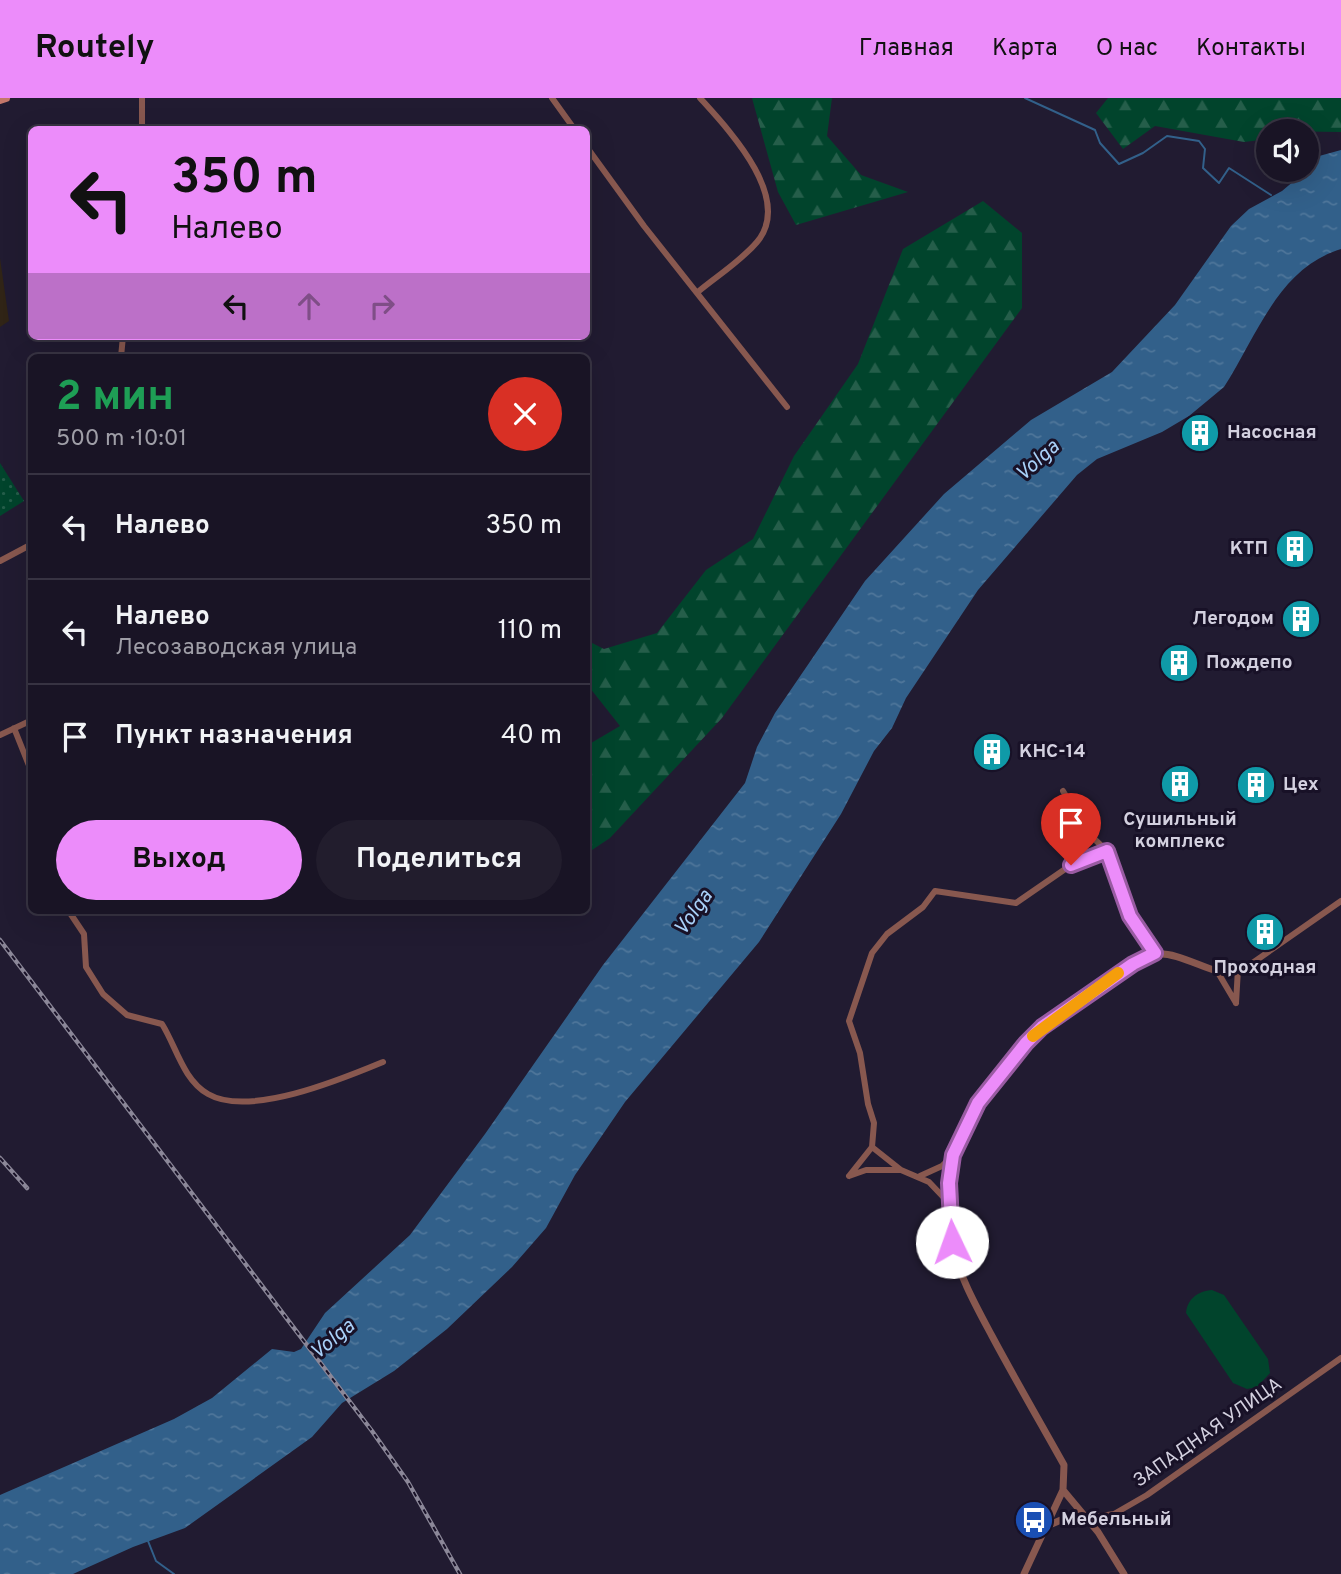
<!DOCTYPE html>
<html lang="ru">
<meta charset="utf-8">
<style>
:root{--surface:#191425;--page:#221d2d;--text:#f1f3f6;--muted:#9f9ea7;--line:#373342;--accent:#ec8cfa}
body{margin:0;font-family:Overpass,sans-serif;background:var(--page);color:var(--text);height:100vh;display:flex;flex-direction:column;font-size:26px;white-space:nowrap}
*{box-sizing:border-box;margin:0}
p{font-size:23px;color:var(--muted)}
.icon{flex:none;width:38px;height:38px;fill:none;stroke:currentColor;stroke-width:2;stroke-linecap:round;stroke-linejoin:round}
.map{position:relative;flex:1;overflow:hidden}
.side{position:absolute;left:28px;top:256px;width:562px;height:560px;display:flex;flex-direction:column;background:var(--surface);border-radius:10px;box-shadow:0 7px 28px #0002,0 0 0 2px var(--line)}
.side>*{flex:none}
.guide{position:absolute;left:28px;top:28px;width:562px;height:214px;border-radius:10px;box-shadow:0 7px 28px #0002,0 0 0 2px var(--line);background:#ec8cfa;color:#111;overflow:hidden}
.fabs{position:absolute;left:1256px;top:21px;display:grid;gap:14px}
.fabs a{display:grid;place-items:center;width:63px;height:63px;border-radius:50%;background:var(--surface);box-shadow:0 7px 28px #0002,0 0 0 2px var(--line);font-size:35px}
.pin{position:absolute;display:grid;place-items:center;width:60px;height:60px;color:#fff;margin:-72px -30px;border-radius:50% 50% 50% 0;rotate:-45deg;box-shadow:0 0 7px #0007}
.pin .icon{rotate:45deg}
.me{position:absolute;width:77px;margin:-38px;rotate:357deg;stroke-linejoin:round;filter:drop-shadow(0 0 5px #0008)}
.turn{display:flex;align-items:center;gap:24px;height:147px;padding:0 28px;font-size:32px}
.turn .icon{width:91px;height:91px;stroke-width:2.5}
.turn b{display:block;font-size:49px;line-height:60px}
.lanes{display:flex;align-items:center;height:66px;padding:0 28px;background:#0003;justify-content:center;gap:35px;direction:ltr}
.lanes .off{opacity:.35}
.round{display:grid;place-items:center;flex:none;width:74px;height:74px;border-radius:37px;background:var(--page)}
.head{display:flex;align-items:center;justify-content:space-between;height:119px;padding:0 28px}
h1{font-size:42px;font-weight:700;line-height:52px;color:#1e9e55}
.primary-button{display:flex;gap:14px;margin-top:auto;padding:14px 28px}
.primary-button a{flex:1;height:80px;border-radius:42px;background:var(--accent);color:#111;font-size:28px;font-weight:700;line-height:80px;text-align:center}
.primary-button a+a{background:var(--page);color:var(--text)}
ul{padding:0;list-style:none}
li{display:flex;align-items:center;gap:21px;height:105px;padding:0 28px;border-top:2px solid var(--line)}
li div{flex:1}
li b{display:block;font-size:26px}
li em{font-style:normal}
header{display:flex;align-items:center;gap:42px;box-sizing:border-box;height:98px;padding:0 35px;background:var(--accent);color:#111}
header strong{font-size:33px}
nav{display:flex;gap:38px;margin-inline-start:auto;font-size:24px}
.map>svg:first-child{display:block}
.education{fill:#302416}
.green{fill:url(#green-dots)}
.forest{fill:url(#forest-firs)}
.pitch{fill:#01442c}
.water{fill:url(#water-ripples)}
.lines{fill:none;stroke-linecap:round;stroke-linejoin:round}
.stream{stroke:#32608a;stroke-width:2}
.minor{stroke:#88584f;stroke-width:6}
.tertiary{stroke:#88584f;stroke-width:7}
.secondary{stroke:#c4776a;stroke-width:8}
.rail-casing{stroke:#8b8798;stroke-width:4.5}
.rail{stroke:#181127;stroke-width:2;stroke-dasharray:5;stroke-linecap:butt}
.route-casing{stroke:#995ba2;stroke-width:18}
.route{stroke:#ec8cfa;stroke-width:12}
.slow{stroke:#f59e0b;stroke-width:12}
.labels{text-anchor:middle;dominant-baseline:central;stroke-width:6;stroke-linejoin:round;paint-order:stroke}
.poi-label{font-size:19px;font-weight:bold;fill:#d3d0df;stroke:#181127;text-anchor:start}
.street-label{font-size:19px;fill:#d3d0df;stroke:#181127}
.water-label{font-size:21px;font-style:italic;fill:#a8d0f8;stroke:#181127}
</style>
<header>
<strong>Routely</strong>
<nav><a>Главная</a><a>Карта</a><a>О нас</a><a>Контакты</a></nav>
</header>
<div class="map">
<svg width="1341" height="1476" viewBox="0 0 1341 1476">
<defs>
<pattern id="green-dots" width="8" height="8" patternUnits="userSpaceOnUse" patternTransform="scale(1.75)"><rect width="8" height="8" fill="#01442c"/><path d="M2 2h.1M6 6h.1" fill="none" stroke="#255e4a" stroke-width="1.8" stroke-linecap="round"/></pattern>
<pattern id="forest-firs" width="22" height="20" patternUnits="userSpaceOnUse" patternTransform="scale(1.75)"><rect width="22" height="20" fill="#01442c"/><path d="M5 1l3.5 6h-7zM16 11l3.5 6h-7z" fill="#255e4a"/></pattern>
<pattern id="water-ripples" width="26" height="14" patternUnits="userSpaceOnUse" patternTransform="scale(1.75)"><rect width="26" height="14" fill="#32608a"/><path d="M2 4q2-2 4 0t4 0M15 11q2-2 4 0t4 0" fill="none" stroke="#4f769a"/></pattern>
</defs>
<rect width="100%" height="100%" fill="#211b31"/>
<path class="education" d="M0 160 9 223 0 229Z"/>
<path class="green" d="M0 365 24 403 0 418Z"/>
<path class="forest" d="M752 0H832L827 38 861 77 908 94 796 127 778 94Z
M1108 0H1341V34L1269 33V41L1244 44 1155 28 1123 51 1096 15Z
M983 103 1022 135V210L722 620 610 740 586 756V648L620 628 586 585V542L604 551 657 535 706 472 753 441 794 358 858 266 903 151Z"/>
<path class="pitch" d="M1212 1192 1224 1197 1268 1261 1270 1275 1257 1289 1247 1291 1233 1285 1186 1215C1187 1201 1198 1193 1212 1192Z"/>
<path class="water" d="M1341 52V151C1278 170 1257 238 1224 289L1189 318 1162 334 1097 361 1077 377 978 492 906 600 892 630 874 653 841 716 759 844 625 1004 575 1077 546 1130 512 1169 447 1231 394 1273 342 1305 312 1339 185 1430 133 1449 73 1476H0V1397L174 1321 212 1300 272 1251 294 1254 301 1251 325 1215 410 1137 485 1036 603 867 745 685 757 649 775 615 865 483 944 396 1031 322 1112 274 1175 207 1231 128 1249 111 1282 93 1307 72 1312 60Z"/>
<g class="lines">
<path class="stream" d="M1025 0 1095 32 1100 45 1119 66 1143 55 1167 38 1199 43 1205 51 1203 70 1219 85 1229 70 1271 97
M148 1443 156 1463 174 1476"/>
<path class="minor" d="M142 0V32
M552 0 575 32
M586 48 644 128 787 309
M699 193C717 178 741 163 757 144 794 100 728 31 700 0
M121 259 123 238
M0 463 32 446
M14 630 32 675
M0 637 32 622
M1063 693 1088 735 1107 753 1130 818 1155 855
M68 812 84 836 86 869 103 896 127 917 162 926C176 948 183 982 208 996 249 1020 342 981 383 964
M1236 905 1217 873 1238 871 1251 866 1341 803
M1236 905 1238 871
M872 1049 874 1025 868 1006 860 955 849 923 872 855 887 836 923 809 935 793 1016 805 1071 767 1107 753
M872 1049 901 1072 929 1084 948 1104
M849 1078 866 1072H901
M849 1078 872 1049
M920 1078 942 1068 953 1057
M1087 1420 1114 1416 1147 1397 1341 1260"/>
<path class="tertiary" d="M1063 1392 1098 1434 1124 1476
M1047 1428 1061 1422 1087 1420
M1024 1476 1063 1392 1064 1367C1040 1324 1015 1281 992 1238 976 1208 959 1178 952 1145 928 1033 1012 948 1097 890 1113 879 1135 857 1156 856 1175 854 1199 868 1217 873"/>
<path class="secondary" d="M0 2 6 0"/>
<g class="rail-casing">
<path id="rail" d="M0 842 372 1333 408 1384 460 1476
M0 1060 27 1090"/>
</g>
<use href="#rail" class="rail"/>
</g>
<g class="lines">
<g class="route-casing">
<path id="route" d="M952 1144 949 1085 953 1057 978 1005 1026 945 1042 929 1133 866 1155 855 1130 818 1107 753 1071 767"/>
</g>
<use href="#route" class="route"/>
<path class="slow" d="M1033 938 1118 875"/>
</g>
<defs>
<g id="building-disc" transform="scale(2.0125)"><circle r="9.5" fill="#0f9aa8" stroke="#181127"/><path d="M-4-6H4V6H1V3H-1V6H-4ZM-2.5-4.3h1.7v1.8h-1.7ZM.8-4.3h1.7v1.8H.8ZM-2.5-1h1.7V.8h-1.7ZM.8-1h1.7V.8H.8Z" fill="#fff"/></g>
<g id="bus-disc" transform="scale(2.0125)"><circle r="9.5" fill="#1a4fb4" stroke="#181127"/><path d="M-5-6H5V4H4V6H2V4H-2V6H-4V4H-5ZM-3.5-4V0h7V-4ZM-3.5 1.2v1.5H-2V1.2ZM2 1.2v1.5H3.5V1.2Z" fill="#fff"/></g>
</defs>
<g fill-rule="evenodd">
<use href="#building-disc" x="1200" y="335"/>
<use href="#building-disc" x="1295" y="451"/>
<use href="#building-disc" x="1301" y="521"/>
<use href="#building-disc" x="1179" y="565"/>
<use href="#building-disc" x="992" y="654"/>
<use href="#building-disc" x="1180" y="686"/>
<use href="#building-disc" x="1256" y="687"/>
<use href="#building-disc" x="1265" y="834"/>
<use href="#bus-disc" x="1034" y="1422"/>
</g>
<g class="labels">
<g class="poi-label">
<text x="1227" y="335">Насосная</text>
<text x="1268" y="451" text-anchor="end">КТП</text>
<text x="1274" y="521" text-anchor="end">Легодом</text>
<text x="1206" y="565">Пождепо</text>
<text x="1019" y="654">КНС-14</text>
<text x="1283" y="687">Цех</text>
<text x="1180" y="722" text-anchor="middle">Сушильный<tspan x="1180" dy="22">комплекс</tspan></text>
<text x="1265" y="870" text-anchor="middle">Проходная</text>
<text x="1061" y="1422">Мебельный</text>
</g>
<g class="street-label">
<text transform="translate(1208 1335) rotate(-35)">ЗАПАДНАЯ УЛИЦА</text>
</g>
<g class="water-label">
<text transform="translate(1038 363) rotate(-42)">Volga</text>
<text transform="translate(694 815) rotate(-55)">Volga</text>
<text transform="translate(333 1242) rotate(-40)">Volga</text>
</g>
</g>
</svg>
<div class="fabs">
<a><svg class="icon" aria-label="sound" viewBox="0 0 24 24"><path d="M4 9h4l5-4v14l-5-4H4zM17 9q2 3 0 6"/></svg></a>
</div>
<div class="pin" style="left:1071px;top:767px;background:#d93025"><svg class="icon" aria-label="arrive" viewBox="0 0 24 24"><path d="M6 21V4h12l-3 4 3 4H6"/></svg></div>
<svg class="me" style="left:952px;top:1144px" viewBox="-20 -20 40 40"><circle r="19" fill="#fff"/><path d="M0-13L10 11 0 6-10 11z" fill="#ec8cfa"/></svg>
<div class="guide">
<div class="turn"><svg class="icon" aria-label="left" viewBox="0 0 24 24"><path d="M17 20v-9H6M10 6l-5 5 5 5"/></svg><div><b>350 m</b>Налево</div></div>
<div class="lanes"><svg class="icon" aria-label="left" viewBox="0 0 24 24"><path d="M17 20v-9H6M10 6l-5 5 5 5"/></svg><svg class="icon off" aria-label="ahead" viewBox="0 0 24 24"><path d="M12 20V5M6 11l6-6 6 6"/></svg><svg class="icon off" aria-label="right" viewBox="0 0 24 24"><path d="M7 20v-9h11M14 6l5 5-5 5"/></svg></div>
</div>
<section class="side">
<div class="head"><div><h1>2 мин</h1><p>500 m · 10:01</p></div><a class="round" style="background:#d93025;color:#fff"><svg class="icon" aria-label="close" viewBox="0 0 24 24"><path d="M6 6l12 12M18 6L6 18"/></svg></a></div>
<ul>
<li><svg class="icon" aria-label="left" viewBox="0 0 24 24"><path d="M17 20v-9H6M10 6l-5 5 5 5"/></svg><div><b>Налево</b></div><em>350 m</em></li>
<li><svg class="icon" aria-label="left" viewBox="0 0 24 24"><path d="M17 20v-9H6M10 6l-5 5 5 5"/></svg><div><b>Налево</b><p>Лесозаводская улица</p></div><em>110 m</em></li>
<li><svg class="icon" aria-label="arrive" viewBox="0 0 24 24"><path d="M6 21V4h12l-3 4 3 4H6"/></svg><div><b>Пункт назначения</b></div><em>40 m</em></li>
</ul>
<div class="primary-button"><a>Выход</a><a>Поделиться</a></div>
</section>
</div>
